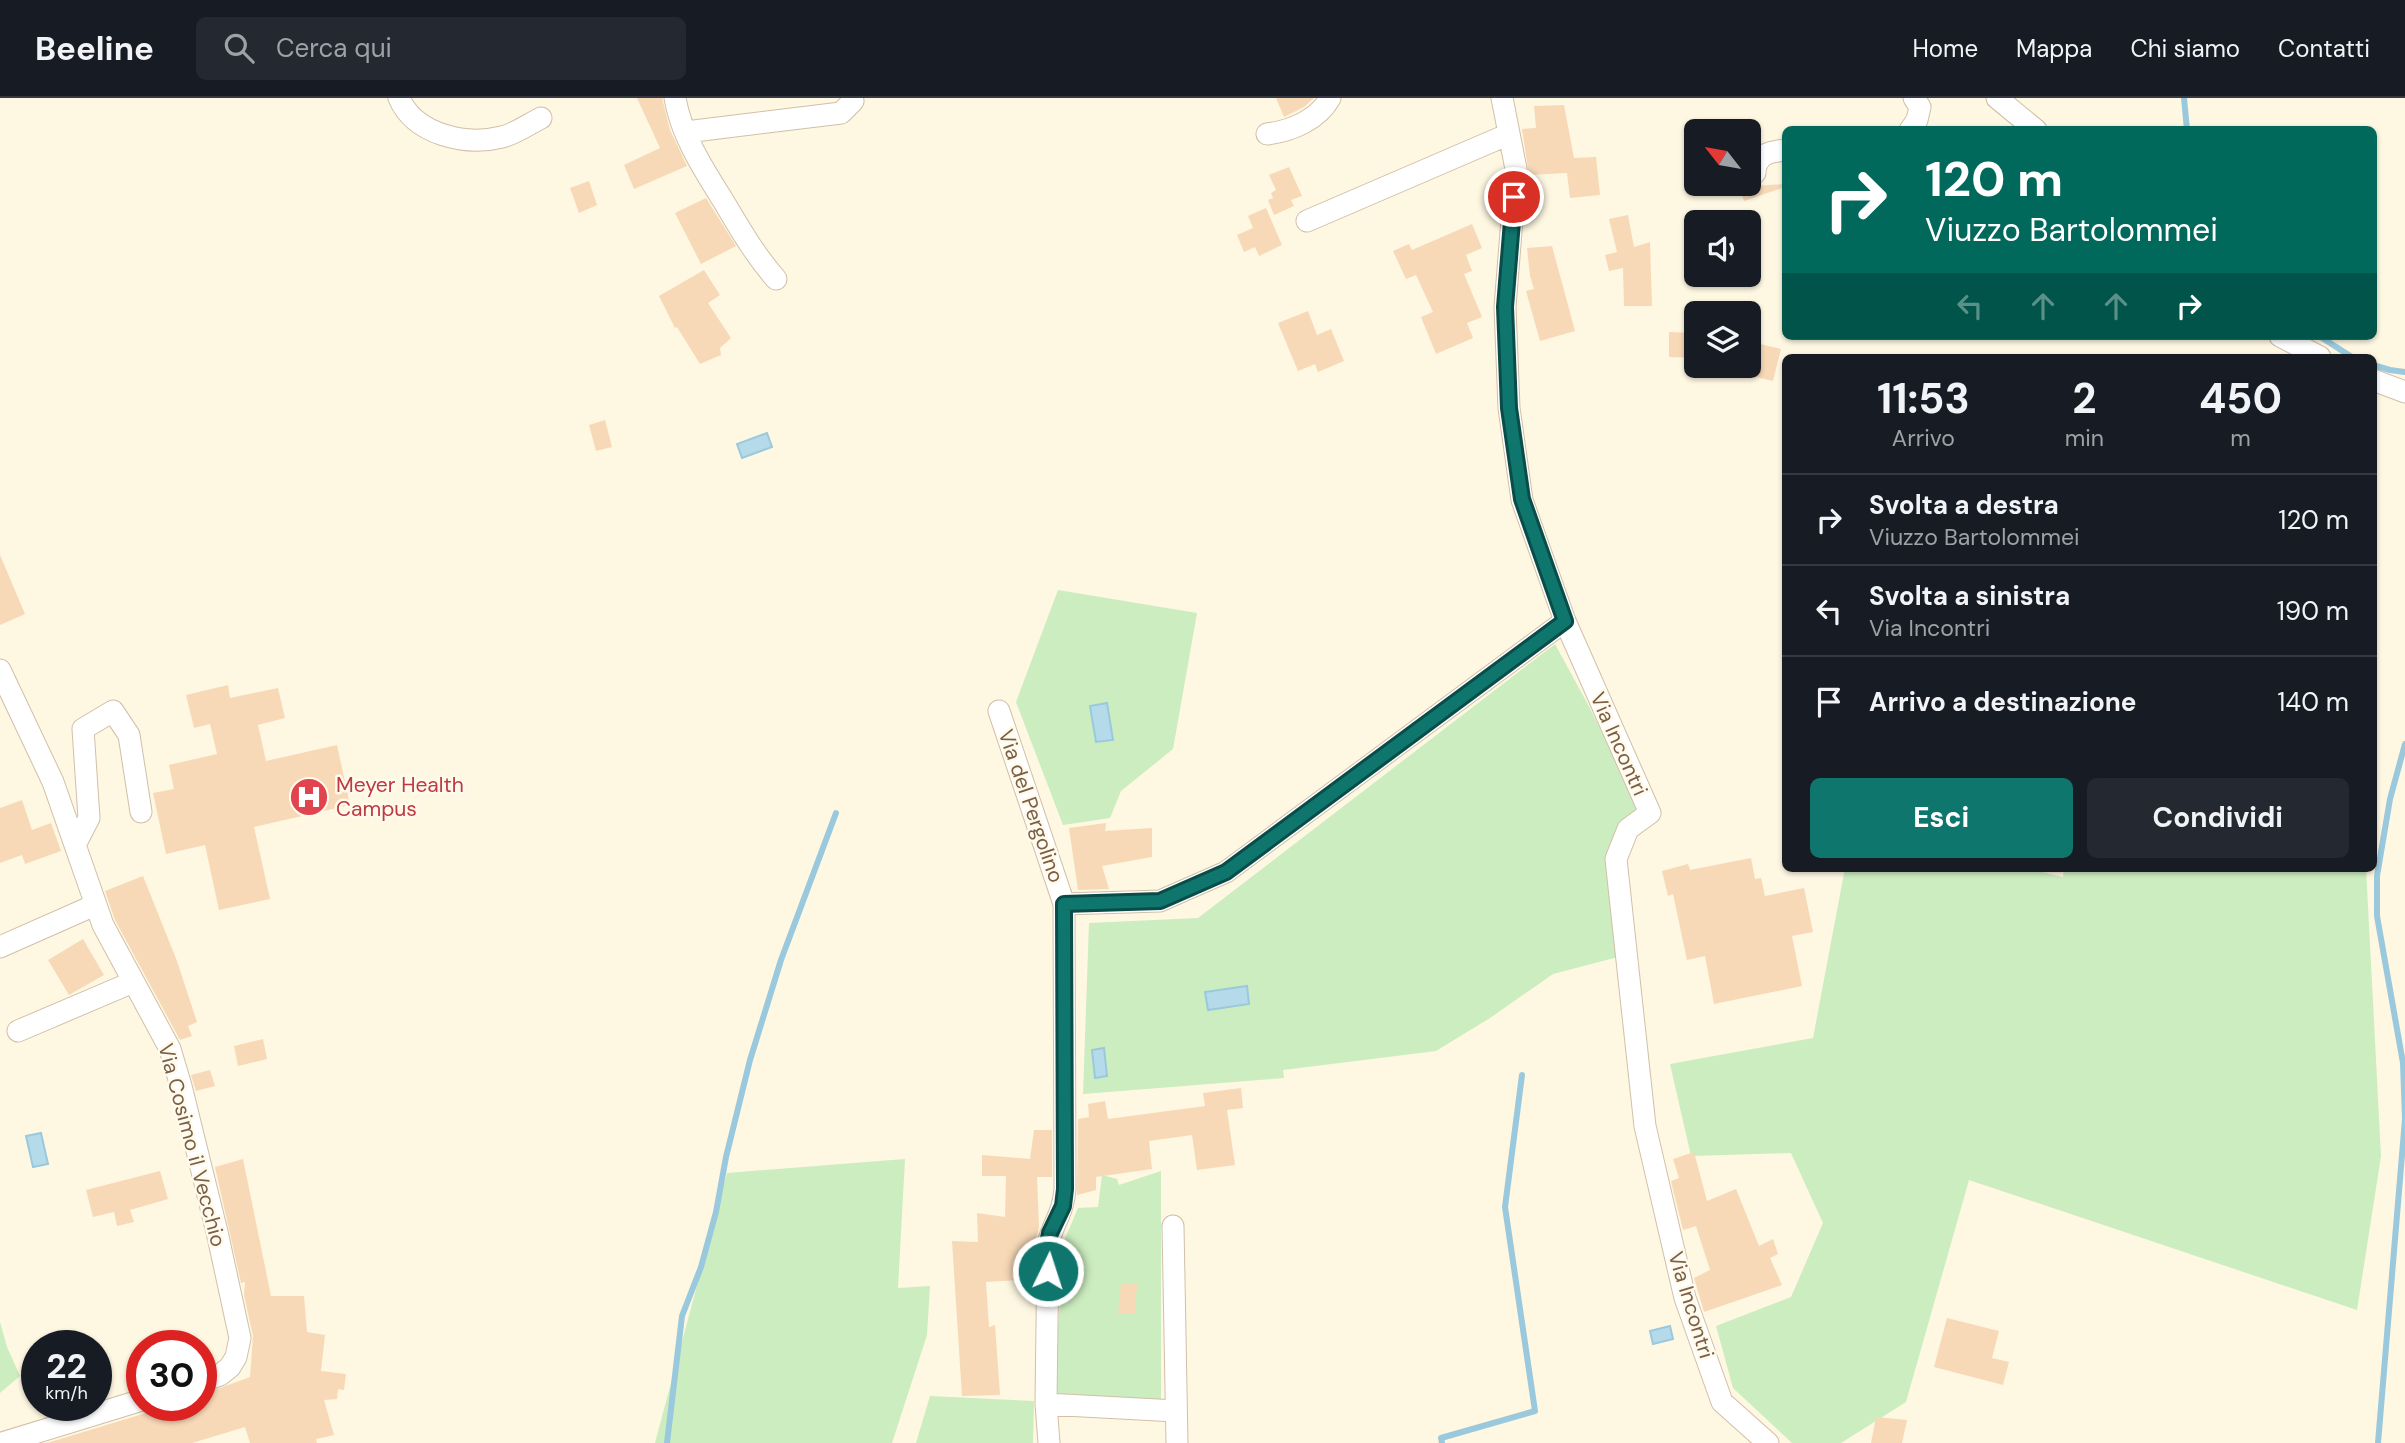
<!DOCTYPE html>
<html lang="it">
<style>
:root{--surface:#171b24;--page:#242831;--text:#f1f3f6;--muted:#9ea1a6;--line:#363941;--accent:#0f766e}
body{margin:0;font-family:"DM Sans",sans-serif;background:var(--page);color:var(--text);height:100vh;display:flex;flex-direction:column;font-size:26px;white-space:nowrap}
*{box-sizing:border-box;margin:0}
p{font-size:23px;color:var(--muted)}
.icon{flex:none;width:38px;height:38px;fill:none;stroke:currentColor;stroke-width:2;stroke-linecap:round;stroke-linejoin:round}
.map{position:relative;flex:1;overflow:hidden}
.panel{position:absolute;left:1782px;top:256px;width:595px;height:518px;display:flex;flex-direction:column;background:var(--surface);border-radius:10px;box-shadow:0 2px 5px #0004}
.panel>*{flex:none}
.banner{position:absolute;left:1782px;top:28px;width:595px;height:214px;border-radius:10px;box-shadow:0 2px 5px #0004;background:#00695c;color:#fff;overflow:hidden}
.needle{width:46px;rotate:301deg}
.fabs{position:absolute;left:1684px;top:21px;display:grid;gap:14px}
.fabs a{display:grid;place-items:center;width:77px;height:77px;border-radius:10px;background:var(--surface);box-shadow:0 2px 5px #0004;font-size:35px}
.speed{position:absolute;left:21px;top:1232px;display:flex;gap:14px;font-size:35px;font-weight:700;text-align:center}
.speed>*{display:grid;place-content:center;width:91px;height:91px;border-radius:50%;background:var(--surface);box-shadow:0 2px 5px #0004;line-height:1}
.speed small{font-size:18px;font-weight:400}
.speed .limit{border:10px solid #d22;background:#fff;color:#111}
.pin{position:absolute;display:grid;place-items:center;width:60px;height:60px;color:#fff;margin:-30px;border:4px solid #fff;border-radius:50%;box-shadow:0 2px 7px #0007}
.me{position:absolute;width:77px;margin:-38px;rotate:4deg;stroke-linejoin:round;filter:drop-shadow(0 0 5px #0008)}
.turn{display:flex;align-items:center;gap:24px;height:147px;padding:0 28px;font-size:32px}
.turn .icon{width:91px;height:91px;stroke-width:2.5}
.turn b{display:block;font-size:49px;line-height:60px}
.lanes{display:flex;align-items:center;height:66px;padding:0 28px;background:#0003;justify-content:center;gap:35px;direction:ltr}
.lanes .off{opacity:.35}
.eta{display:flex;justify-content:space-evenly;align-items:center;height:119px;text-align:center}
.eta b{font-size:42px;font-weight:700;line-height:49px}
.cta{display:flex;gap:14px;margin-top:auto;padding:14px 28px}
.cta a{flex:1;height:80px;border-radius:10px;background:var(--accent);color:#fff;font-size:28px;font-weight:700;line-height:80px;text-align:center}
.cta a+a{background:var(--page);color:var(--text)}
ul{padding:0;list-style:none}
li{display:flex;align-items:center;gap:21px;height:91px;padding:0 28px;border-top:2px solid var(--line)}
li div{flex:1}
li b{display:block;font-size:26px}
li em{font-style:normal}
header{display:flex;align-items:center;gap:42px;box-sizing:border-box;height:98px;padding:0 35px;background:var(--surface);border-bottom:2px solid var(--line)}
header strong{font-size:33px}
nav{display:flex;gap:38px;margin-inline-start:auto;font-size:24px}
.search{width:490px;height:63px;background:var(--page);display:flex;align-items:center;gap:18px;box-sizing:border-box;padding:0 24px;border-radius:10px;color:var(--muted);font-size:26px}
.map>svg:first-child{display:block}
.green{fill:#ccedbf}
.water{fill:#b5dbea;stroke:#9ac9dd;stroke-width:2}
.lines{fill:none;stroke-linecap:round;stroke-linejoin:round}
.stream{stroke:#9ac9dd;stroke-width:6}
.building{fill:#f7d9b7}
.minor-casing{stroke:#d1bfa8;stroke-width:23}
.minor{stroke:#fff;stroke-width:21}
.route-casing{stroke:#0a4d48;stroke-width:18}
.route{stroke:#0f766e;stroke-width:12}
.labels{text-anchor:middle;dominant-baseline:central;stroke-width:5;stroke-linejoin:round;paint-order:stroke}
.street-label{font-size:21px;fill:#795f46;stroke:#fffaeb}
.health-label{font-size:21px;fill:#be3a42;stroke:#fffaeb;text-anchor:start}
</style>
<header>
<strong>Beeline</strong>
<div class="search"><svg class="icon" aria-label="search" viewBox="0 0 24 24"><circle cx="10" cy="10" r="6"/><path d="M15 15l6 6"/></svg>Cerca qui</div>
<nav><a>Home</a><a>Mappa</a><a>Chi siamo</a><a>Contatti</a></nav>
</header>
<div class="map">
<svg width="2405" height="1345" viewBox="0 0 2405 1345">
<rect width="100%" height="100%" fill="#fef7e2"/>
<path class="green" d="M1058 492 1197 515 1173 651 1121 693 1110 720 1063 727 1016 604Z
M1555 546 1592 614 1639 712 1619 732 1618 859 1553 876 1490 920 1436 953 1283 972 1284 980 1083 996 1089 825 1198 820Z
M1845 770H2026L2063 779 2064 770H2366L2381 1058 2357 1212 1969 1082 1906 1304 1841 1345H1792L1733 1290 1716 1228 1791 1199 1823 1125 1791 1055 1691 1058 1670 966 1813 940Z
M905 1061 898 1190 930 1188 927 1237 892 1345H655L727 1075Z
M1161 1073V1305L1053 1300 1064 1143 1078 1110 1098 1109 1102 1077 1117 1081 1119 1087Z
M0 1224 7 1249 20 1278 0 1295Z
M930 1298 1034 1303 1033 1345H916Z"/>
<path class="water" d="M767 335 772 349 742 360 737 346Z
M1107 605 1113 642 1096 644 1090 608Z
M1247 888 1249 906 1208 912 1205 894Z
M1104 950 1107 978 1095 980 1092 952Z
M41 1035 48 1066 33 1069 26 1038Z
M1670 1228 1673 1241 1653 1246 1650 1233Z"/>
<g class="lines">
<path class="stream" d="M2184 0 2187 32
M2319 238 2352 259
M2373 267 2390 272 2405 274
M667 1345 682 1218 701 1169 716 1114 726 1059 750 962 781 862 836 715
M1442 1345 1441 1340 1535 1313 1505 1109 1522 977
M2378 1345 2405 1021 2403 965 2377 818V778L2390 701 2405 646"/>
</g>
<path class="building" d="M637 0H662L670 32 687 68 634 91 624 67 660 50Z
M1276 0H1314L1304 9 1284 19Z
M1564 7 1574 60 1596 59 1600 97 1570 100 1567 75 1529 77 1522 31 1536 30 1534 8Z
M1289 69 1302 98 1291 102 1294 108 1274 117 1268 102 1273 100 1271 95 1276 92 1269 77Z
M589 83 597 107 579 115 570 90Z
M1738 86 1754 88 1785 86V89L1744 103Z
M706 100 736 148 701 166 675 115Z
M1266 110 1282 147 1259 158 1255 149 1244 154 1237 137 1253 130 1248 118Z
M1628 117 1634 149 1650 144 1652 208H1624L1623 170 1609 173 1605 157 1617 154 1609 121Z
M1472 126 1482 150 1466 157 1472 173 1464 176 1482 219 1467 225 1473 240 1436 256 1421 219 1433 214 1416 177 1406 181 1393 153 1409 146 1412 152Z
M1552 148 1575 233 1540 243 1526 193 1534 191 1530 178 1527 150Z
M704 172 720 197 708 205 731 240 720 250 721 257 700 266 677 229 675 230 659 198Z
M1308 213 1317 237 1331 231 1344 263 1318 274 1315 266 1298 273 1278 225Z
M1669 234 1696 235V260L1669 259Z
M1748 243 1781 251 1773 283 1748 277Z
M605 322 612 349 596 353 589 327Z
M0 457 25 516 0 527Z
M228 587 230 600 278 590 285 620 258 627 266 663 337 647 350 707 254 729 270 801 219 812 205 747 166 756 153 695 174 691 169 667 217 656 210 626 194 630 186 597Z
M22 702 32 732 51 725 61 753 25 766 22 757 0 765V710Z
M1106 725 1105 733 1152 730V759L1102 768 1109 791 1078 792 1069 730Z
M1751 760 1755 781 1761 780 1765 798 1804 790 1813 834 1792 838 1802 888 1714 906 1705 858 1687 862 1673 796 1668 798 1662 773 1688 766 1690 772Z
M143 778 177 863 197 924 188 928 192 938 180 942 115 822 105 793Z
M83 841 104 877 69 897 48 862Z
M263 941 267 961 238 968 234 948Z
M210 972 215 988 196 993 191 977Z
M1241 990 1243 1010 1227 1012 1235 1067 1197 1072 1192 1037 1149 1043 1152 1071 1096 1079V1092L1077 1097 1078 1021 1089 1019 1088 1006 1105 1003 1108 1021 1205 1008 1203 995Z
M1034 1032H1052V1079H1037L1039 1129 1035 1145 1034 1181 986 1184 989 1229 995 1227 1000 1297 962 1298 952 1143 978 1144 977 1115 1005 1119 1006 1078H982V1057L1030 1061Z
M1694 1054 1707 1103 1736 1091 1759 1148 1773 1141 1778 1156 1770 1160 1782 1187 1704 1214 1694 1180 1710 1172 1696 1128 1683 1132 1671 1083 1679 1080 1673 1061Z
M243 1061 271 1198H304L307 1234 325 1237 321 1273 346 1276 344 1292 338 1291 337 1301 324 1302 334 1337 316 1341 317 1345H250L245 1329 192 1345H47L146 1315 154 1307H201V1297L250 1279 253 1238 244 1197 245 1184 241 1185 215 1069Z
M160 1073 168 1101 130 1112 134 1124 117 1128 114 1114 93 1119 86 1092Z
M1121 1185 1137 1186 1135 1216 1118 1215Z
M1947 1220 1999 1233 1992 1260 2009 1264 2003 1287 1934 1269Z
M1876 1319 1907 1322 1902 1345H1871Z"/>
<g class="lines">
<g class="minor-casing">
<path id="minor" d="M399 0C415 37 466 48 502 39 515 36 529 26 541 20
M675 0C681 37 704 72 724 104 740 131 755 157 776 181
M1502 0 1516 71 1505 209 1509 310 1522 402 1565 523 1650 715 1628 731 1616 761 1645 1028 1685 1200 1722 1304 1768 1345
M1997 0 2036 32
M1910 32 1917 22 1920 9 1914 0
M686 34 841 15 853 3 852 0
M1267 36C1291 33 1318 22 1330 0
M1755 75C1756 56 1769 54 1785 52
M1307 123 1509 36
M2280 238 2320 259
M2373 282 2405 294
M0 572 53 684 103 827 170 951 181 988 217 1134 240 1240 236 1259 230 1269 220 1277 201 1284
M999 613 1064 806 1065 1091C1063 1117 1053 1124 1048 1146L1046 1306 1049 1345
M75 747 89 720 83 631 113 613 129 637 141 714
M1064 806 1160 803 1226 774 1565 523
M0 849 95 807
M18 933 133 884
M1173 1128 1177 1345
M1046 1306 1176 1313
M2 1345 142 1302"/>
</g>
<use href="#minor" class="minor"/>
</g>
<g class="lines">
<g class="route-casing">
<path id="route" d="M1048 1173V1146L1050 1135 1063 1108 1065 1091 1064 806 1160 803 1226 774 1565 523 1522 401 1509 310 1505 209 1514 99"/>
</g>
<use href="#route" class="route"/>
</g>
<defs>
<g id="hospital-disc" transform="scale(2.0125)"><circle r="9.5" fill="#e0444e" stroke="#fffaeb"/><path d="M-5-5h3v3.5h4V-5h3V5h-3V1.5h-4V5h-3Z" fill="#fff"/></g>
</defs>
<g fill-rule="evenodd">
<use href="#hospital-disc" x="309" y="699"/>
</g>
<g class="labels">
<g class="street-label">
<text transform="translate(1619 646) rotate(66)">Via Incontri</text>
<text transform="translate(1031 708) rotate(71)">Via del Pergolino</text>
<text transform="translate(192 1047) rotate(75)">Via Cosimo il Vecchio</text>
<text transform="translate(1691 1207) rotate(73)">Via Incontri</text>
</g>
<g class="health-label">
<text x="336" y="687">Meyer Health<tspan x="336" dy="24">Campus</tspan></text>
</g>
</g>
</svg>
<div class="fabs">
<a><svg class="needle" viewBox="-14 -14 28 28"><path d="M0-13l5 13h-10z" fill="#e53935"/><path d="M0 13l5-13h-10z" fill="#9ea1a6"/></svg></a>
<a><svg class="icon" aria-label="sound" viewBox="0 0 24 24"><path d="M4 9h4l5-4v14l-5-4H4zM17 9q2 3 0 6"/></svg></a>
<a><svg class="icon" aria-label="layers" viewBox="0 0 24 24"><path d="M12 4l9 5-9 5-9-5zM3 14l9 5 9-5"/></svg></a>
</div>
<div class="speed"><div>22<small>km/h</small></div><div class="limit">30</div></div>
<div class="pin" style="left:1514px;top:99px;background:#d93025"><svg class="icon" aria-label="arrive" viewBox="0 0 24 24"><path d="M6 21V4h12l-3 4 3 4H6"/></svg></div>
<svg class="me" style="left:1048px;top:1173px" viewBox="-20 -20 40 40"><circle r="17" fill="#0f766e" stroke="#fff" stroke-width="3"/><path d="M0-11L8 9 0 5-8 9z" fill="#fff"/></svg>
<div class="banner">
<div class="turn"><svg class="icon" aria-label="right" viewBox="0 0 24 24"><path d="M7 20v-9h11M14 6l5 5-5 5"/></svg><div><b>120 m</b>Viuzzo Bartolommei</div></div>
<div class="lanes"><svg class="icon off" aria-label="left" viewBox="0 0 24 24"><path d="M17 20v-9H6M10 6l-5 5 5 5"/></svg><svg class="icon off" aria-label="ahead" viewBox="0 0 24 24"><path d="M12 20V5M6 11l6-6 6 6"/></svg><svg class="icon off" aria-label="ahead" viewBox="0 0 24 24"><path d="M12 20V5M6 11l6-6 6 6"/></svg><svg class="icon" aria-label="right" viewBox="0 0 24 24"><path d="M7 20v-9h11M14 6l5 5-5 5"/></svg></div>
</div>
<section class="panel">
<div class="eta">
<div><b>11:53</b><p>Arrivo</p></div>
<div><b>2</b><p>min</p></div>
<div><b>450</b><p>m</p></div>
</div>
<ul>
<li><svg class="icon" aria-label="right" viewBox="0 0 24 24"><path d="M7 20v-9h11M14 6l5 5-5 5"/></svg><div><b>Svolta a destra</b><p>Viuzzo Bartolommei</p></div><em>120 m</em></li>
<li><svg class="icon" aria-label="left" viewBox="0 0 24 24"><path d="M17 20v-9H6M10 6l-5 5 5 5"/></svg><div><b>Svolta a sinistra</b><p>Via Incontri</p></div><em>190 m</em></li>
<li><svg class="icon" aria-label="arrive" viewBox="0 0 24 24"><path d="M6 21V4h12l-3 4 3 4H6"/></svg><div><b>Arrivo a destinazione</b></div><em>140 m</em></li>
</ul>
<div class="cta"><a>Esci</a><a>Condividi</a></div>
</section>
</div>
